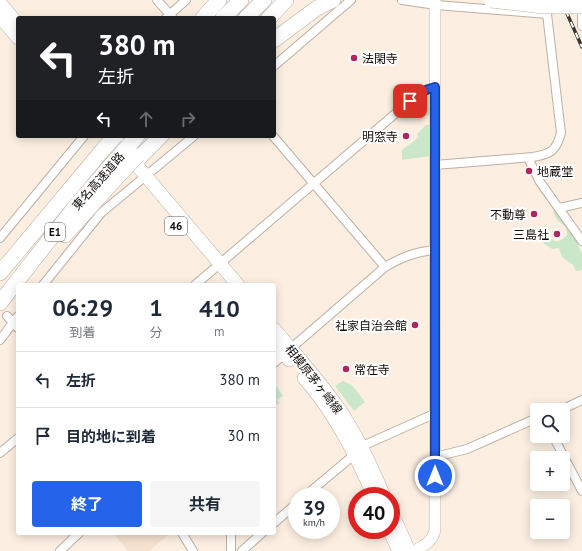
<!DOCTYPE html>
<html lang="ja">
<meta charset="utf-8">
<style>
:root{--surface:#fff;--page:#f6f6f7;--text:#1f2937;--muted:#747a83;--line:#e0e1e3;--accent:#2563eb}
body{margin:0;font-family:"PT Sans","Noto Sans JP",sans-serif;background:var(--page);color:var(--text);height:100vh;display:flex;flex-direction:column;font-size:15px;white-space:nowrap}
*{box-sizing:border-box;margin:0}
p{font-size:13px;color:var(--muted)}
.icon{flex:none;width:22px;height:22px;fill:none;stroke:currentColor;stroke-width:2;stroke-linecap:round;stroke-linejoin:round}
.map{position:relative;flex:1;overflow:hidden}
.side{position:absolute;left:16px;top:283px;width:260px;height:252px;display:flex;flex-direction:column;background:var(--surface);border-radius:4px;box-shadow:0 2px 10px #0003}
.side>*{flex:none}
.guide{position:absolute;left:16px;top:16px;width:260px;height:122px;border-radius:4px;box-shadow:0 2px 10px #0003;background:#202124;color:#fff;overflow:hidden}
.tools{position:absolute;left:530px;top:403px;display:grid;gap:8px}
.tools a{display:grid;place-items:center;width:40px;height:40px;border-radius:4px;background:var(--surface);box-shadow:0 2px 10px #0003;font-size:20px}
.speed{position:absolute;left:288px;top:487px;display:flex;gap:8px;font-size:20px;font-weight:700;text-align:center}
.speed>*{display:grid;place-content:center;width:52px;height:52px;border-radius:50%;background:var(--surface);box-shadow:0 2px 10px #0003;line-height:1}
.speed small{font-size:10px;font-weight:400}
.speed .limit{border:6px solid #d22;background:#fff;color:#111}
.pin{position:absolute;display:grid;place-items:center;width:34px;height:34px;color:#fff;margin:-17px;border-radius:8px;box-shadow:0 2px 6px #0006}
.me{position:absolute;width:44px;margin:-22px;rotate:0deg;stroke-linejoin:round;filter:drop-shadow(0 0 3px #0008)}
.turn{display:flex;align-items:center;gap:14px;height:84px;padding:0 16px;font-size:18px}
.turn .icon{width:52px;height:52px;stroke-width:2.5}
.turn b{display:block;font-size:28px;line-height:34px}
.lanes{display:flex;align-items:center;height:38px;padding:0 16px;background:#0003;justify-content:center;gap:20px;direction:ltr}
.lanes .off{opacity:.35}
.eta{display:flex;justify-content:space-evenly;align-items:center;height:68px;text-align:center}
.eta b{font-size:24px;font-weight:700;line-height:28px}
.cta{display:flex;gap:8px;margin-top:auto;padding:8px 16px}
.cta a{flex:1;height:46px;border-radius:4px;background:var(--accent);color:#fff;font-size:16px;font-weight:700;line-height:46px;text-align:center}
.cta a+a{background:var(--page);color:var(--text)}
ul{padding:0;list-style:none}
li{display:flex;align-items:center;gap:12px;height:56px;padding:0 16px;border-top:1px solid var(--line)}
li div{flex:1}
li b{display:block;font-size:15px}
li em{font-style:normal}
.map>svg:first-child{display:block}
.built{fill:#f4e1ce}
.green{fill:#cae7c9}
.lines{fill:none;stroke-linecap:round;stroke-linejoin:round}
.street-casing{stroke:#bcafa3;stroke-width:10}
.secondary-casing{stroke:#bcafa3;stroke-width:12}
.primary-casing{stroke:#bcafa3;stroke-width:14}
.highway-casing{stroke:#bcafa3;stroke-width:16}
.street{stroke:#fff;stroke-width:8}
.secondary{stroke:#fff;stroke-width:11}
.primary{stroke:#fff;stroke-width:13}
.highway{stroke:#fff;stroke-width:15}
.rail-casing{stroke:#3c3730;stroke-width:3.5}
.rail{stroke:#fff;stroke-width:2;stroke-dasharray:6;stroke-linecap:butt}
.highway-bridge-casing{stroke:#bcafa3;stroke-width:16;stroke-linecap:butt}
.highway-bridge{stroke:#fff;stroke-width:15}
.route-casing{stroke:#184099;stroke-width:10}
.route{stroke:#2563eb;stroke-width:7}
.poi-dot{fill:#b0245f;stroke:#fff;stroke-width:1.5}
.labels{text-anchor:middle;dominant-baseline:central;stroke-width:4;stroke-linejoin:round;paint-order:stroke}
.shield{fill:#fff;stroke:#585652;stroke-width:1}
.shield-label{font-size:11px;font-weight:bold;fill:#110d08}
.poi-label{font-size:12px;fill:#110d08;stroke:#fff;text-anchor:end}
.street-label{font-size:12px;fill:#110d08;stroke:#fff}
</style>
<div class="map">
<svg width="582" height="551" viewBox="0 0 582 551">
<rect width="100%" height="100%" fill="#fcefe2"/>
<path class="built" d="M113 533H170L149 551H128Z"/>
<path class="green" d="M430 94 429 115 418 117V110L406 112 409 107Z
M426 125H429L430 156 402 160V150L419 137 417 134Z
M555 210 578 241V246L582 253V270L576 271 573 265 562 257 559 248 552 249 534 236V232L537 228C550 232 551 251 567 235L566 227 557 220 553 212Z
M343 381 352 385 365 402 354 411 335 386Z
M274 383 283 396 277 400 279 403 274 406Z"/>
<g class="lines">
<g class="street-casing">
<path id="street" d="M157 0 172 17
M402 0 436 5 547 14 561 133C556 151 551 154 533 157L435 165
M582 16V26
M166 18 186 0
M274 66 351 0
M273 136 385 267
M528 158 540 182 582 241
M559 208 582 203
M0 238 84 136
M43 285 101 213 194 136
M195 285 410 101 426 90 435 87
M7 316 18 328
M0 340 18 316
M274 363 385 267C402 257 415 252 434 250
M561 410 582 400
M553 436 582 491
M0 453 18 438
M435 457 467 449 537 418
M305 496 367 444 434 414
M274 523 297 503
M182 533 193 551
M231 533V551
M60 551 79 533
M242 551 262 533"/>
</g>
<g class="secondary-casing">
<path id="secondary" d="M414 551C424 546 433 541 435 530V0"/>
</g>
<g class="primary-casing">
<path id="primary" d="M0 3 17 23
M0 17 18 38
M112 136 238 285
M274 329C296 355 320 381 339 409 358 437 371 466 384 496
M274 343 289 360
M304 378C335 413 355 454 374 496
M391 511 409 551
M389 530 399 551"/>
</g>
<g class="highway-casing">
<path id="highway" d="M203 18 219 0
M223 18 241 0
M246 18 264 0
M269 18 286 0
M274 40 317 8 333 0
M129 145 137 136
M139 158 161 136
M65 235 119 175
M0 273 101 152
M0 303 75 207 112 164"/>
</g>
<use href="#street" class="street"/>
<use href="#secondary" class="secondary"/>
<use href="#primary" class="primary"/>
<use href="#highway" class="highway"/>
<g class="rail-casing">
<path id="rail" d="M561 0 582 47"/>
</g>
<use href="#rail" class="rail"/>
<g class="highway-bridge-casing">
<path id="highway-bridge" d="M491 0 543 6H582
M101 152 115 136
M112 164 129 145
M119 175 137 156"/>
</g>
<use href="#highway-bridge" class="highway-bridge"/>
</g>
<g class="lines">
<g class="route-casing">
<path id="route" d="M410 101 426 90 435 87V476"/>
</g>
<use href="#route" class="route"/>
</g>
<g class="poi-dot">
<circle cx="354" cy="58" r="4"/>
<circle cx="406" cy="136" r="4"/>
<circle cx="529" cy="171" r="4"/>
<circle cx="534" cy="214" r="4"/>
<circle cx="557" cy="234" r="4"/>
<circle cx="415" cy="325" r="4"/>
<circle cx="346" cy="369" r="4"/>
</g>
<g class="labels">
<g class="shield">
<rect x="165" y="217" width="22" height="18" rx="3"/>
<rect x="45" y="223" width="20" height="18" rx="3"/>
</g>
<g class="shield-label">
<text x="176" y="226">46</text>
<text x="55" y="232">E1</text>
</g>
<g class="poi-label">
<text x="362" y="58" text-anchor="start">法閑寺</text>
<text x="398" y="136">明窓寺</text>
<text x="537" y="171" text-anchor="start">地蔵堂</text>
<text x="526" y="214">不動尊</text>
<text x="549" y="234">三島社</text>
<text x="407" y="325">社家自治会館</text>
<text x="354" y="369" text-anchor="start">常在寺</text>
</g>
<g class="street-label">
<text transform="translate(98 181) rotate(-49)">東名高速道路</text>
<text transform="translate(314 379) rotate(52)">相模原茅ヶ崎線</text>
</g>
</g>
</svg>
<div class="tools">
<a><svg class="icon" aria-label="search" viewBox="0 0 24 24"><circle cx="10" cy="10" r="6"/><path d="M15 15l6 6"/></svg></a>
<a>+</a>
<a>−</a>
</div>
<div class="speed"><div>39<small>km/h</small></div><div class="limit">40</div></div>
<div class="pin" style="left:410px;top:101px;background:#d93025"><svg class="icon" aria-label="arrive" viewBox="0 0 24 24"><path d="M6 21V4h12l-3 4 3 4H6"/></svg></div>
<svg class="me" style="left:435px;top:476px" viewBox="-20 -20 40 40"><circle r="17" fill="#2563eb" stroke="#fff" stroke-width="3"/><path d="M0-11L8 9 0 5-8 9z" fill="#fff"/></svg>
<div class="guide">
<div class="turn"><svg class="icon" aria-label="left" viewBox="0 0 24 24"><path d="M17 20v-9H6M10 6l-5 5 5 5"/></svg><div><b>380 m</b>左折</div></div>
<div class="lanes"><svg class="icon" aria-label="left" viewBox="0 0 24 24"><path d="M17 20v-9H6M10 6l-5 5 5 5"/></svg><svg class="icon off" aria-label="ahead" viewBox="0 0 24 24"><path d="M12 20V5M6 11l6-6 6 6"/></svg><svg class="icon off" aria-label="right" viewBox="0 0 24 24"><path d="M7 20v-9h11M14 6l5 5-5 5"/></svg></div>
</div>
<section class="side">
<div class="eta">
<div><b>06:29</b><p>到着</p></div>
<div><b>1</b><p>分</p></div>
<div><b>410</b><p>m</p></div>
</div>
<ul>
<li><svg class="icon" aria-label="left" viewBox="0 0 24 24"><path d="M17 20v-9H6M10 6l-5 5 5 5"/></svg><div><b>左折</b></div><em>380 m</em></li>
<li><svg class="icon" aria-label="arrive" viewBox="0 0 24 24"><path d="M6 21V4h12l-3 4 3 4H6"/></svg><div><b>目的地に到着</b></div><em>30 m</em></li>
</ul>
<div class="cta"><a>終了</a><a>共有</a></div>
</section>
</div>
